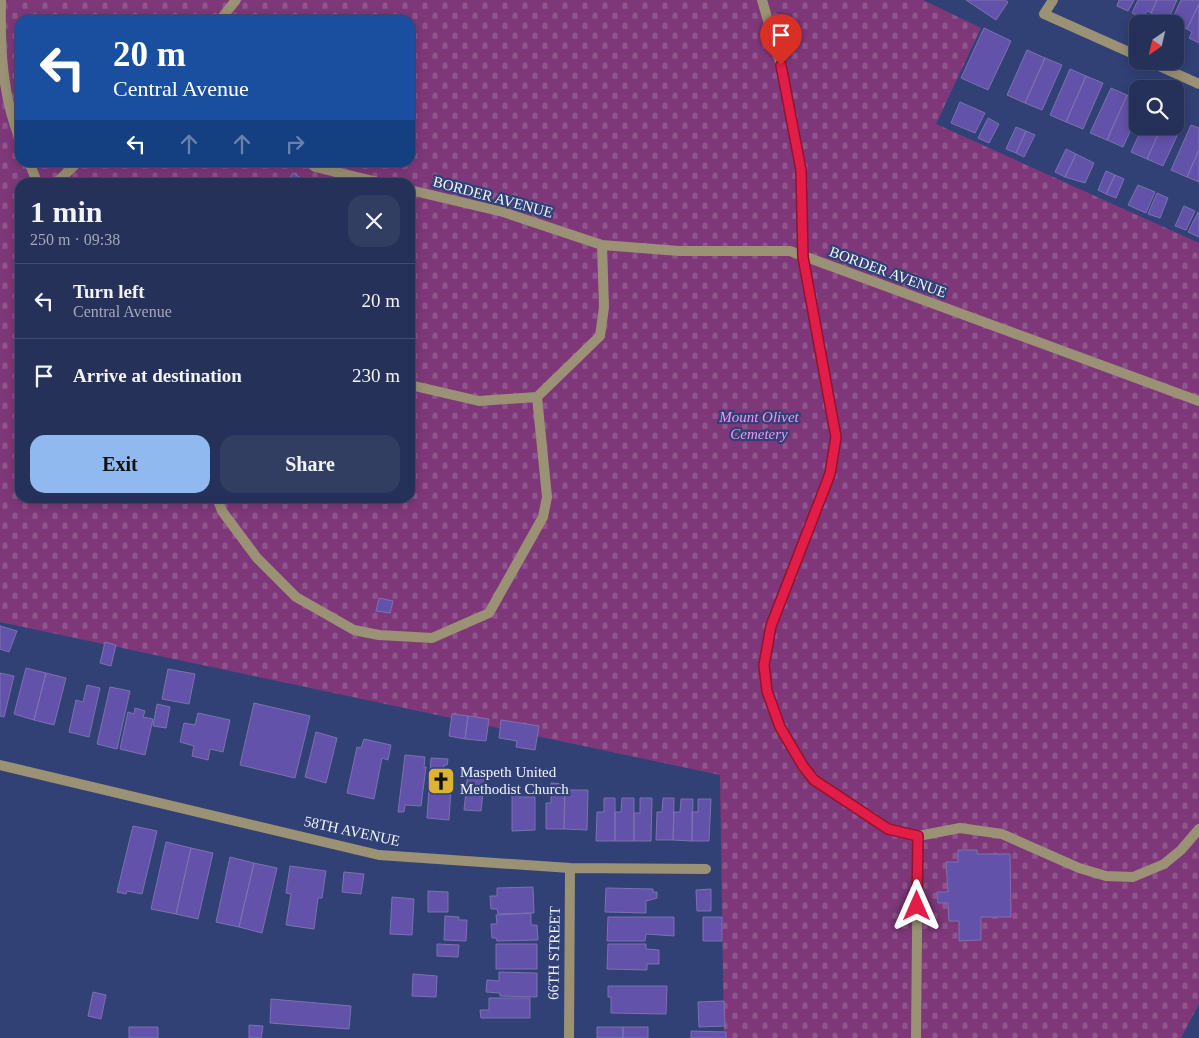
<!DOCTYPE html>
<meta charset="utf-8">
<style>
:root{--surface:#253158;--page:#313d61;--text:#f1f3f6;--muted:#a3a9ba;--line:#424c6e;--accent:#90b9f0}
body{margin:0;font-family:Georgia,serif;background:var(--page);color:var(--text);height:100vh;display:flex;flex-direction:column;font-size:19px;white-space:nowrap}
*{box-sizing:border-box;margin:0}
p{font-size:16px;color:var(--muted)}
.icon{flex:none;width:28px;height:28px;fill:none;stroke:currentColor;stroke-width:2;stroke-linecap:round;stroke-linejoin:round}
.map{position:relative;flex:1;overflow:hidden}
.details{position:absolute;left:15px;top:178px;width:400px;height:325px;display:flex;flex-direction:column;background:var(--surface);border-radius:15px;box-shadow:0 2px 12px #0003,0 0 0 1px var(--line)}
.details>*{flex:none}
.top-card{position:absolute;left:15px;top:15px;width:400px;height:152px;border-radius:15px;box-shadow:0 2px 12px #0003,0 0 0 1px var(--line);background:#1a4fa0;color:#fff;overflow:hidden}
.needle{width:32px;rotate:214deg}
.tools{position:absolute;left:1129px;top:15px;display:grid;gap:10px}
.tools a{display:grid;place-items:center;width:55px;height:55px;border-radius:10px;background:var(--surface);box-shadow:0 2px 12px #0003,0 0 0 1px var(--line);font-size:25px}
.pin{position:absolute;display:grid;place-items:center;width:42px;height:42px;color:#fff;margin:-51px -21px;border-radius:50% 50% 50% 0;rotate:-45deg;box-shadow:0 0 5px #0007}
.pin .icon{rotate:45deg}
.me{position:absolute;width:55px;margin:-28px;rotate:0deg;stroke-linejoin:round;filter:drop-shadow(0 0 4px #0008)}
.turn{display:flex;align-items:center;gap:18px;height:105px;padding:0 15px;font-size:22px}
.turn .icon{width:65px;height:65px;stroke-width:2.5}
.turn b{display:block;font-size:35px;line-height:42px}
.lanes{display:flex;align-items:center;height:48px;padding:0 15px;background:#0003;justify-content:center;gap:25px;direction:ltr}
.lanes .off{opacity:.35}
.round{display:grid;place-items:center;flex:none;width:52px;height:52px;border-radius:15px;background:var(--page)}
.head{display:flex;align-items:center;justify-content:space-between;height:85px;padding:0 15px}
h1{font-size:30px;font-weight:700;line-height:38px}
.cta{display:flex;gap:10px;margin-top:auto;padding:10px 15px}
.cta a{flex:1;height:58px;border-radius:15px;background:var(--accent);color:#111;font-size:20px;font-weight:700;line-height:58px;text-align:center}
.cta a+a{background:var(--page);color:var(--text)}
ul{padding:0;list-style:none}
li{display:flex;align-items:center;gap:15px;height:75px;padding:0 15px;border-top:1px solid var(--line)}
li div{flex:1}
li b{display:block;font-size:19px}
li em{font-style:normal}
.map>svg:first-child{display:block}
.cemetery{fill:url(#cemetery-stones);fill-rule:evenodd}
.building{fill:#6352a9;stroke:#7b72af}
.lines{fill:none;stroke-linecap:round;stroke-linejoin:round}
.service{stroke:#9b9175;stroke-width:10}
.minor{stroke:#9b9175;stroke-width:10}
.route-casing{stroke:#92132f;stroke-width:12}
.route{stroke:#e11d48;stroke-width:9}
.labels{text-anchor:middle;dominant-baseline:central;stroke-width:4.5;stroke-linejoin:round;paint-order:stroke}
.street-label{font-size:15px;fill:#f2f4fb;stroke:#314176}
.park-label{font-size:15px;font-style:italic;fill:#f895f1;stroke:#314176}
.poi-label{font-size:15px;fill:#f2f4fb;stroke:#314176;text-anchor:start}
</style>
<div class="map">
<svg width="1199" height="1038" viewBox="0 0 1199 1038">
<defs>
<pattern id="cemetery-stones" width="16" height="16" patternUnits="userSpaceOnUse" patternTransform="scale(1.25)"><rect width="16" height="16" fill="#7e387a"/><path d="M2 7V4a2 2 0 0 1 4 0v3zM10 15v-3a2 2 0 0 1 4 0v3z" fill="#91558e"/></pattern>
</defs>
<rect width="100%" height="100%" fill="#314176"/>
<path class="cemetery" d="M0 0H923L981 28 936 124 1199 243V1004L1181 1038H724L720 775 0 622ZM20 20H410V162H20ZM20 182H410V498H20Z"/>
<path class="building" d="M966 0H1005L1008 2 996 20Z
M1119 0H1134L1128 11 1117 6Z
M1138 0H1157L1151 13 1147 11 1143 18 1132 13Z
M1157 0H1177L1166 24 1153 22 1156 16 1151 13Z
M1181 0H1199V4L1187 29 1183 28 1180 34 1175 32V24H1170Z
M1199 4V43L1189 38 1192 32 1187 29Z
M984 28 1011 41 988 90 961 78Z
M1027 50 1045 58 1025 103 1007 95Z
M1045 58 1062 65 1042 110 1025 103Z
M1070 69 1086 76 1066 122 1050 115Z
M1086 76 1103 83 1083 129 1066 122Z
M1111 88 1127 95 1107 140 1090 133Z
M1127 95 1138 100V114L1123 147 1107 140Z
M960 102 985 113 975 133 951 123Z
M1175 117 1184 121 1163 166 1147 159 1162 126H1175Z
M988 118 999 124 989 143 978 138Z
M1191 125 1199 128V150L1187 177 1171 170Z
M1143 126H1162L1147 159 1131 152Z
M1016 127 1026 131 1016 153 1006 149Z
M1026 131 1035 135 1024 157 1016 153Z
M1066 149 1076 154 1065 177 1055 172Z
M1199 150V182L1187 177Z
M1076 154 1094 163 1085 183 1065 177Z
M1106 171 1115 175 1106 194 1098 190Z
M293 173 304 180 302 182H287Z
M1115 175 1124 179 1116 198 1106 194Z
M1138 185 1155 192 1146 213 1128 205Z
M1157 193 1168 198 1160 218 1148 214Z
M1184 206 1195 211 1186 230 1175 226Z
M1198 212H1199V237L1188 232Z
M379 598 393 601 390 613 376 611Z
M0 626 17 631 9 652 0 649Z
M105 642 116 645 111 666 100 663Z
M26 668 46 673 34 720 14 714Z
M168 669 195 674 189 704 162 699Z
M0 673 14 676 4 717 0 716Z
M46 673 66 678 54 725 34 720Z
M87 685 100 688 89 737 69 732 76 700 83 702Z
M110 687 130 691 117 749 97 744Z
M254 703 310 716 295 778 240 765Z
M157 704 170 707 166 728 153 726Z
M135 708 145 711 143 717 153 719 145 755 120 749 128 712 134 714Z
M198 713 230 720 223 752 210 749 208 760 192 756 194 746 180 742 184 723 195 725Z
M452 714 468 716 465 739 449 736Z
M468 716 489 719 486 741 465 739Z
M501 720 539 726 535 750 516 747 517 741 499 738Z
M316 732 337 738 326 783 305 777Z
M364 739 391 745 388 760 382 758 374 799 347 793 357 747 361 748Z
M405 755 425 757 424 767H426L421 806 405 805 404 812H398Z
M431 758 448 759 447 765H444L443 773H452L449 820 427 818Z
M468 771 485 773 481 811 464 810Z
M551 783 565 784 564 829H546V803H551Z
M565 790H588L587 830 564 829Z
M512 791H519V797H535V830L512 831Z
M604 798H615V841H596L597 812H604Z
M622 798H634V841H615V812H621Z
M640 798H652L651 841H634V813H640Z
M663 798H674L673 840H656L657 812H662Z
M681 799H693L692 841 673 840 674 812H680Z
M698 799H711L709 841H692V812H698Z
M133 826 157 831 142 894 127 891 126 894 117 892Z
M166 842 191 848 176 914 151 909Z
M191 848 213 853 198 919 176 914Z
M958 850H977V854H1010L1011 917H981V940L959 941V921H949L948 903H938L937 892H948L946 862H958Z
M230 857 254 863 239 927 216 922Z
M254 863 277 868 262 933 239 927Z
M290 866 326 871 322 898H318L314 929 286 925 291 894 286 893Z
M344 872 364 874 361 894 342 892Z
M533 887 534 913 498 914 497 909H491L490 896H497V888Z
M606 888 653 889V892H657V898L646 901V913L605 912Z
M711 889V911H697L696 890Z
M428 891 448 892V912H428Z
M392 897 414 899 412 935 390 934Z
M531 913V925H537L538 940 497 941 496 938H492L491 924H497L496 915Z
M445 916 459 917V920H467L466 941 444 940Z
M608 917H674V936L646 934 645 941H607Z
M703 917H722V941H703Z
M437 944 459 945 458 957 437 956Z
M496 944H537V969H496Z
M608 944H646V949L659 950V964H647V970L607 969Z
M499 972 537 973V997L500 996V993L486 992 487 980 499 981Z
M413 974 437 976 436 997 412 996Z
M608 986H667L666 1014 611 1013V997H608Z
M93 992 106 995 101 1019 88 1016Z
M489 998H530V1018H481L480 1010H489Z
M271 999 351 1006 349 1029 270 1023Z
M724 1001 725 1026 699 1027 698 1002Z
M249 1025 263 1026 261 1038H249Z
M129 1027H158V1038H129Z
M597 1027H623V1038H597Z
M623 1027H648V1038H623Z
M691 1031 726 1032V1038H691Z"/>
<g class="lines">
<path class="service" d="M1 0C0 48 2 95 20 140
M762 0 781 65 801 170 803 257 836 437 830 474 771 626 764 665 767 691 780 727 803 766 814 780 888 829 918 836 960 828 1002 834 1079 868 1106 876 1133 877 1164 864 1181 850 1199 829
M220 20 236 0
M29 162 37 182
M309 162 315 167 378 182
M57 182 78 162
M410 190 503 212 602 245 679 251H790L1199 401
M410 385 479 401 537 397 600 336 604 307 602 245
M217 498 222 511 257 558 296 597 354 630 379 635 432 638 489 613 543 517 547 497 537 397
M916 1038 918 836"/>
<path class="minor" d="M1053 0 1044 14 1138 56
M1148 61 1199 84
M0 765 379 855 570 868 706 869
M569 1038 570 868"/>
</g>
<g class="lines">
<g class="route-casing">
<path id="route" d="M781 65 801 170 803 257 836 437 830 474 771 626 764 665 767 691 780 727 803 766 814 780 888 829 918 836 917 906"/>
</g>
<use href="#route" class="route"/>
</g>
<defs>
<g id="church-square" transform="scale(1.4375)"><rect x="-9" y="-9" width="18" height="18" rx="4" fill="#dbb233" stroke="#314176"/><path d="M-1.2-6h2.4v3.5h3.3v2.4h-3.3V6h-2.4V-.1h-3.3v-2.4h3.3Z" fill="#111"/></g>
</defs>
<g fill-rule="evenodd">
<use href="#church-square" x="441" y="781"/>
</g>
<g class="labels">
<g class="street-label">
<text transform="translate(493 197) rotate(15)">BORDER AVENUE</text>
<text transform="translate(888 272) rotate(20)">BORDER AVENUE</text>
<text transform="translate(352 831) rotate(12)">58TH AVENUE</text>
<text transform="translate(554 953) rotate(-89)">66TH STREET</text>
</g>
<g class="park-label">
<text x="759" y="417">Mount Olivet<tspan x="759" dy="17">Cemetery</tspan></text>
</g>
<g class="poi-label">
<text x="460" y="772">Maspeth United<tspan x="460" dy="17">Methodist Church</tspan></text>
</g>
</g>
</svg>
<div class="tools">
<a><svg class="needle" viewBox="-14 -14 28 28"><path d="M0-13l5 13h-10z" fill="#e53935"/><path d="M0 13l5-13h-10z" fill="#a3a9ba"/></svg></a>
<a><svg class="icon" aria-label="search" viewBox="0 0 24 24"><circle cx="10" cy="10" r="6"/><path d="M15 15l6 6"/></svg></a>
</div>
<div class="pin" style="left:781px;top:65px;background:#d93025"><svg class="icon" aria-label="arrive" viewBox="0 0 24 24"><path d="M6 21V4h12l-3 4 3 4H6"/></svg></div>
<svg class="me" style="left:917px;top:906px" viewBox="-20 -20 40 40"><path d="M0-17L14 15 0 8-14 15z" fill="#e11d48" stroke="#fff" stroke-width="4"/></svg>
<div class="top-card">
<div class="turn"><svg class="icon" aria-label="left" viewBox="0 0 24 24"><path d="M17 20v-9H6M10 6l-5 5 5 5"/></svg><div><b>20 m</b>Central Avenue</div></div>
<div class="lanes"><svg class="icon" aria-label="left" viewBox="0 0 24 24"><path d="M17 20v-9H6M10 6l-5 5 5 5"/></svg><svg class="icon off" aria-label="ahead" viewBox="0 0 24 24"><path d="M12 20V5M6 11l6-6 6 6"/></svg><svg class="icon off" aria-label="ahead" viewBox="0 0 24 24"><path d="M12 20V5M6 11l6-6 6 6"/></svg><svg class="icon off" aria-label="right" viewBox="0 0 24 24"><path d="M7 20v-9h11M14 6l5 5-5 5"/></svg></div>
</div>
<section class="details">
<div class="head"><div><h1>1 min</h1><p>250 m · 09:38</p></div><a class="round"><svg class="icon" aria-label="close" viewBox="0 0 24 24"><path d="M6 6l12 12M18 6L6 18"/></svg></a></div>
<ul>
<li><svg class="icon" aria-label="left" viewBox="0 0 24 24"><path d="M17 20v-9H6M10 6l-5 5 5 5"/></svg><div><b>Turn left</b><p>Central Avenue</p></div><em>20 m</em></li>
<li><svg class="icon" aria-label="arrive" viewBox="0 0 24 24"><path d="M6 21V4h12l-3 4 3 4H6"/></svg><div><b>Arrive at destination</b></div><em>230 m</em></li>
</ul>
<div class="cta"><a>Exit</a><a>Share</a></div>
</section>
</div>
